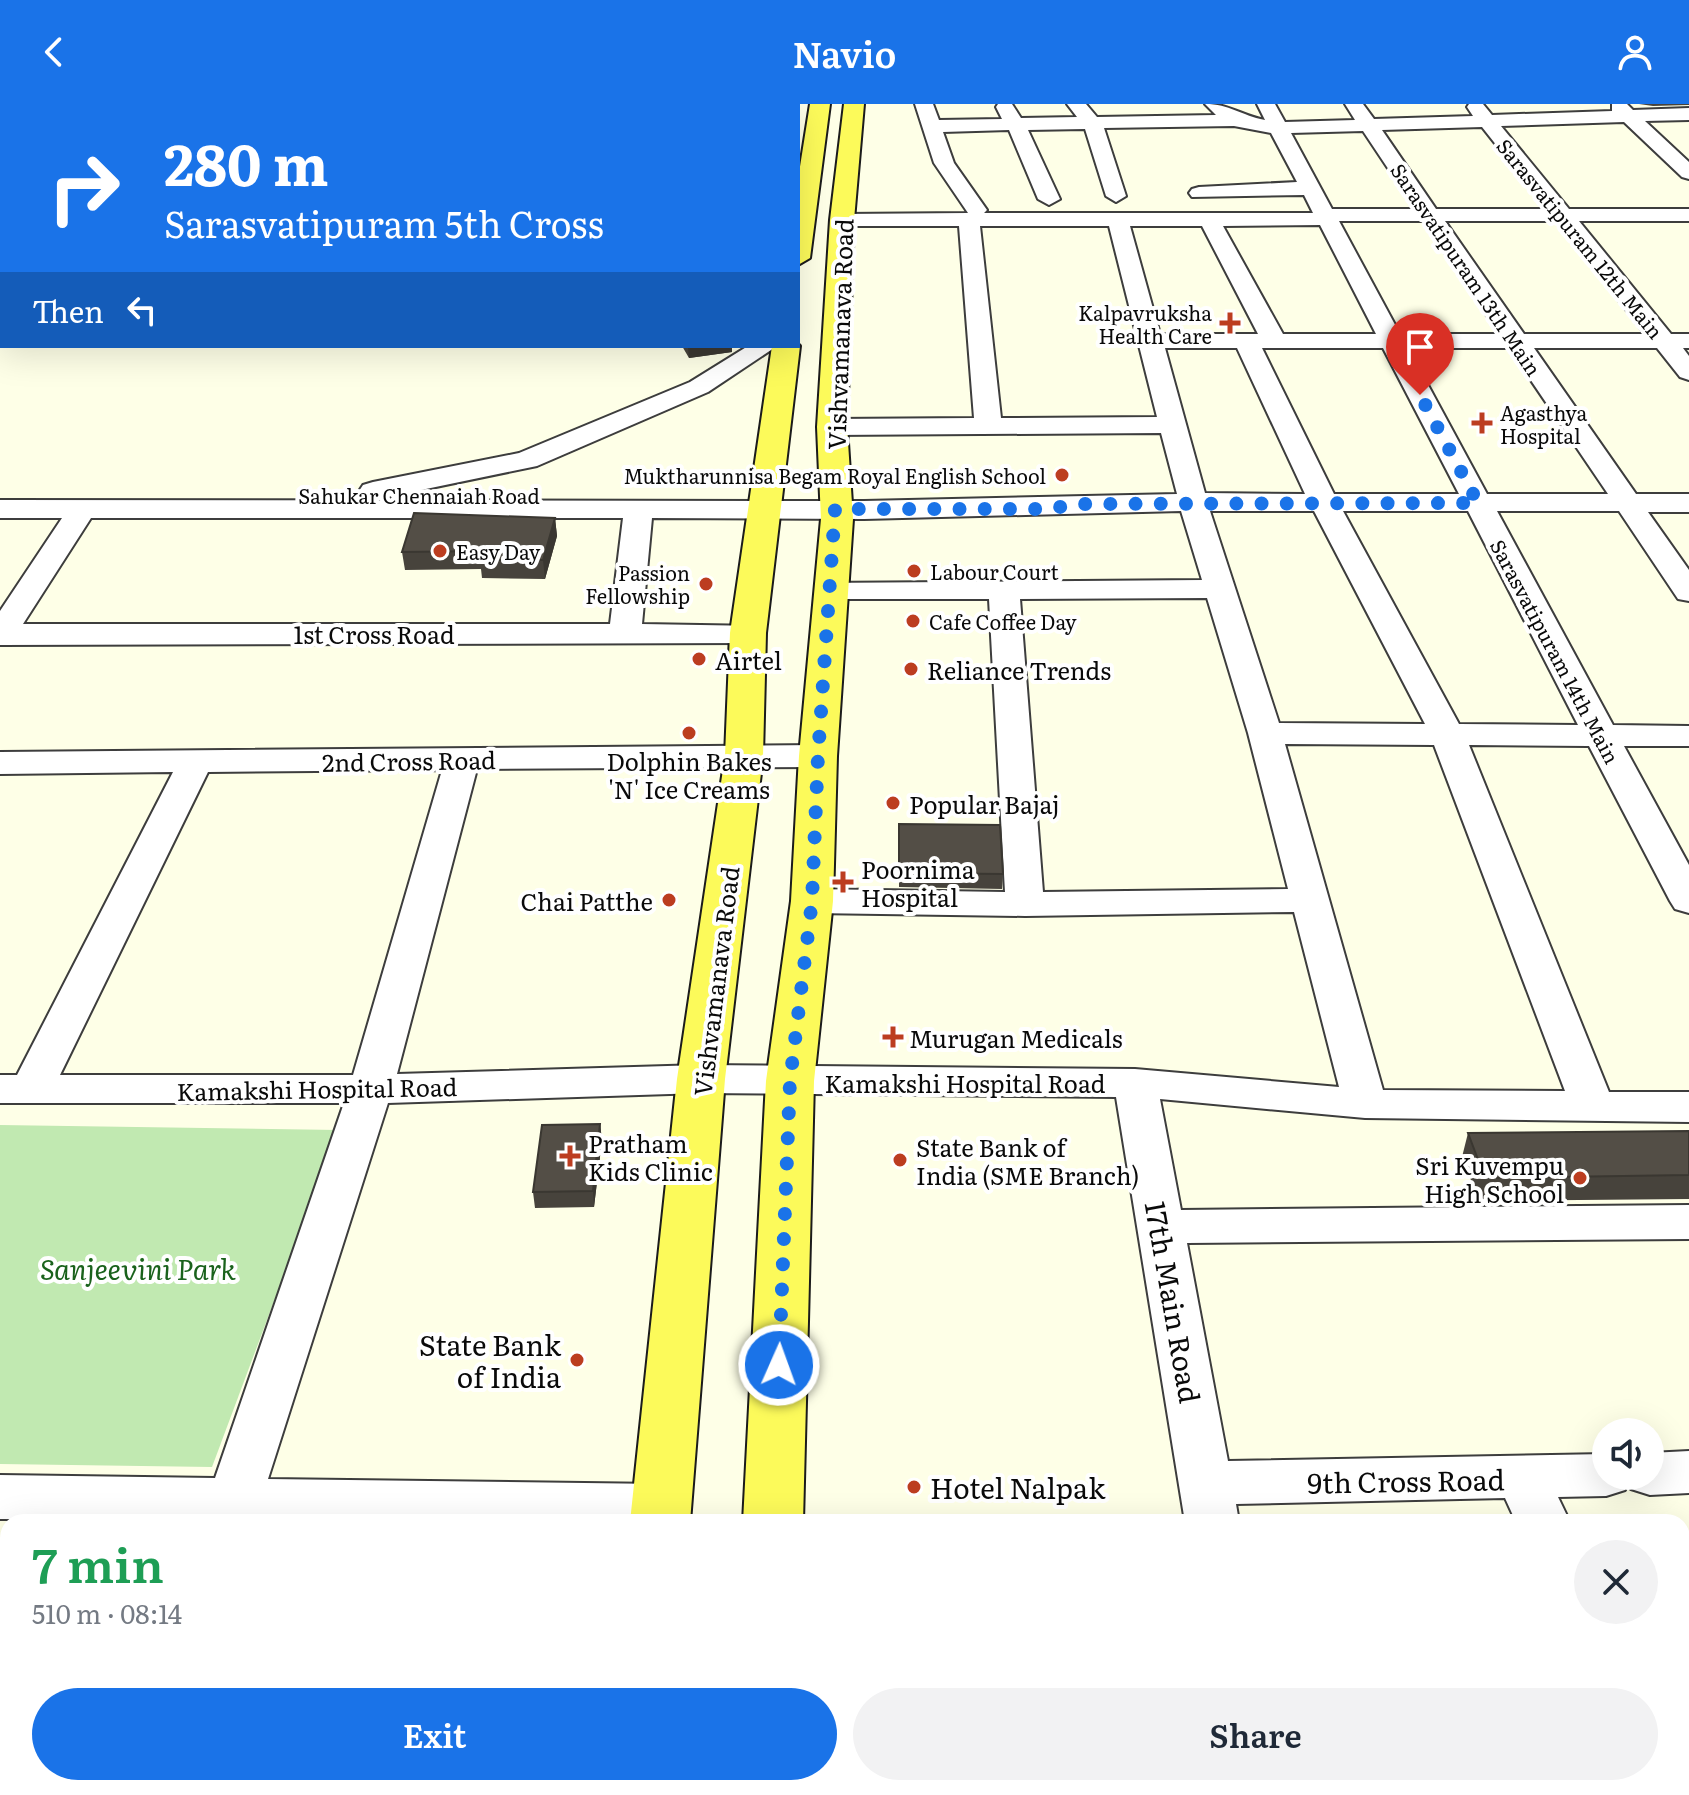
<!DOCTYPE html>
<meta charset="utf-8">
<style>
:root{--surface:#fff;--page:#f2f2f3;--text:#1f2937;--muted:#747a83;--accent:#1a73e8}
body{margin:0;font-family:Literata,serif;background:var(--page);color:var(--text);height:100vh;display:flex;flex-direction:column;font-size:30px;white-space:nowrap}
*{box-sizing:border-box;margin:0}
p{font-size:26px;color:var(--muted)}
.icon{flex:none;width:44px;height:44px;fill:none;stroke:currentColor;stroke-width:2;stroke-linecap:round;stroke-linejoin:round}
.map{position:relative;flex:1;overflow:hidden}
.panel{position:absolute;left:0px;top:1410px;width:1690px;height:282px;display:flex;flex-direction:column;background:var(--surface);border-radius:24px 24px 0 0;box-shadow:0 8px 32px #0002}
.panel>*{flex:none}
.banner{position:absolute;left:0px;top:0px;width:800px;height:244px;box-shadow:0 8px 32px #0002;background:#1a73e8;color:#fff;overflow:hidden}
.fabs{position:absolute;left:1592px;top:1314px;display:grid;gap:16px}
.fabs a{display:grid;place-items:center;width:72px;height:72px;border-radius:50%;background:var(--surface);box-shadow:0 8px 32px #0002;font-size:40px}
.pin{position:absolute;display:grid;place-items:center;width:68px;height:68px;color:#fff;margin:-82px -34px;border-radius:50% 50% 50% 0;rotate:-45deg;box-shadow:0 0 8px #0007}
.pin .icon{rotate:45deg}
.me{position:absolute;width:88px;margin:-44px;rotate:2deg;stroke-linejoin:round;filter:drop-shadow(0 0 6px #0008)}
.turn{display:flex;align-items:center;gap:28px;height:168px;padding:0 32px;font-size:36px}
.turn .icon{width:104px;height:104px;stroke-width:2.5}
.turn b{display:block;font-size:56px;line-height:68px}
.then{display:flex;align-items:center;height:76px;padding:0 32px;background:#0003;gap:16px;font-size:30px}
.round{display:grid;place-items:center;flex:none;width:84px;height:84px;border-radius:42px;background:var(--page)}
.head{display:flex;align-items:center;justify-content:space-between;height:136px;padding:0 32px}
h1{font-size:48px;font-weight:600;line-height:60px;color:#1e9e55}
.cta{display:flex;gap:16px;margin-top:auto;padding:16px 32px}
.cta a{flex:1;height:92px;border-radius:48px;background:var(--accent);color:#fff;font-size:32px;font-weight:600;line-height:92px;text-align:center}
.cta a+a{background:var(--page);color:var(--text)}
header{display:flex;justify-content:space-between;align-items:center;height:104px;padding:0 32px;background:var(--accent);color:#fff;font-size:36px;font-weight:600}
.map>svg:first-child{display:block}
.green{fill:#c1e9b1}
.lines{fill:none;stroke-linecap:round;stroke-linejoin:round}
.minor-casing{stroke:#3d3d3d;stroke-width:4}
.major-casing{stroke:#1b1b1b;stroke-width:4}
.minor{fill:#fff;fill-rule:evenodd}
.major{fill:#fcfa5a;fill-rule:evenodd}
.wall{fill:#47433c}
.shaded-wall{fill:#3a3731}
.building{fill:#534e46;stroke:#3a3731;stroke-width:2}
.route{stroke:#1a73e8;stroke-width:14;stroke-dasharray:0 25.2}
.poi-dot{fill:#bc3d20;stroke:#fff;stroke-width:3}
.labels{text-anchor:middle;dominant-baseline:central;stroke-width:8;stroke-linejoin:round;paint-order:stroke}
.far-street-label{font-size:20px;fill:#0a0a0a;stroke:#fff}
.far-poi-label{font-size:20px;fill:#0a0a0a;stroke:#fff;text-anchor:start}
.street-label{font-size:24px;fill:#0a0a0a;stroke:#fff}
.poi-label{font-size:24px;fill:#0a0a0a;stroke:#fff;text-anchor:start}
.near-park-label{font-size:28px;font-style:italic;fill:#1a621c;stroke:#fff}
.near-street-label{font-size:28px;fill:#0a0a0a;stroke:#fff}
.near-poi-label{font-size:28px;fill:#0a0a0a;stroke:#fff;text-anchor:end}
</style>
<header><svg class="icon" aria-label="back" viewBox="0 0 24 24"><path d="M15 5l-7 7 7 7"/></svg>Navio<svg class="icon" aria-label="person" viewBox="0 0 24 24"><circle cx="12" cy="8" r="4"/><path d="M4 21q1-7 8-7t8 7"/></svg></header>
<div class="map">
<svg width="1689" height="1691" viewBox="0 0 1689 1691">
<rect width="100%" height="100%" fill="#feffe7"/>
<path class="green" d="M0 1021 338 1026 212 1363 0 1360Z"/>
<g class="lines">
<g class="minor-casing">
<path id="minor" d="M915 0H933L939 16 1002 15 996 3 998 0H1012L1021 14 1077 13 1067 0H1086L1097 13 1216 11 1205 0C1230 0 1240 11 1265 16L1257 0H1275L1285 18 1355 16 1345 0H1363L1374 15 1473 12 1467 3 1469 0H1483L1492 11 1612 7V0H1627L1633 6 1689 4V16L1645 17 1689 58V75L1682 73 1624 18 1501 22 1569 105H1689V117H1579L1671 230H1689V244H1683L1689 252V276L1680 273 1657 244H1534L1636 390H1689V408H1648L1689 466V497L1678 495 1619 407H1497L1613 621 1689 622V642H1624L1689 761V809L1675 805 1670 797 1589 642 1469 641 1609 988H1689V1018L1365 1014 1160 995 1181 1106 1689 1101V1135L1187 1139 1228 1357 1606 1350V1372H1650V1349L1689 1347V1389L1650 1391 1631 1385 1628 1379 1625 1386 1606 1392 1558 1393 1570 1418H1516L1505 1394 1236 1400 1239 1418H1185L1116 993 701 989 388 999 268 1375 661 1380 680 1386 688 1402 680 1418 0 1415V1371L215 1374 344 999H0V971H17L173 668 0 670V648L818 641 830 645 836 652 830 659 818 663 477 665 397 970 701 961 1135 965 1339 983 1294 808 1025 812 812 809 798 805 793 797 798 789 812 785 1005 788 989 495H830L819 493 815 486 819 479 1202 476 1181 407 864 415 652 414 642 520 759 522 764 529 759 536 748 539 0 541V507L62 414H0V396L864 397 1177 390 1161 329 832 331 823 329 819 323 823 317 832 315 974 314 959 122H842L831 116 842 110 968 109 934 59ZM1234 22 1271 29 1297 78 1199 83 1192 85 1189 89 1192 93 1304 91 1313 109H984L987 106 954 59 943 28 1009 26 1038 95 1049 101 1060 95 1028 26 1085 25 1106 92 1116 98 1126 92 1104 24ZM1482 23 1547 105H1436L1382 26ZM1363 27 1415 105H1332L1291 29ZM1339 117H1424L1499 230H1400ZM1445 117H1557L1645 230H1524ZM1320 121 1376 230H1283L1223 122ZM980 122H1109L1157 313 1001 314ZM1130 122H1202L1258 230H1160ZM1165 244H1237L1305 390 1205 389ZM1262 244H1383L1459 390H1334ZM1408 244H1509L1608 390H1487ZM1210 407H1314L1425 620 1279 619ZM1343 407H1468L1578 621 1459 620ZM91 414H623L610 520H23ZM1207 494 1248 629 1288 785 1043 788 1020 495ZM1285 640 1434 641 1565 987 1383 986ZM442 666 353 971H60L208 668Z
M748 242H777L708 288 537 362 373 396 363 393 359 387 363 381 373 378 519 349 690 278Z
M0 1646H8V1684H34L31 1691H0Z
M1682 1660 1689 1663V1691H1642L1639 1684H1682Z
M399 1684H664L667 1689 403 1691Z
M1227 1684H1289L1290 1691H1228Z"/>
</g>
<g class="major-casing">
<path id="major" d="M810 0H830L810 154 798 161V75Z
M844 0H864L854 116 847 323 853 415 837 652 833 797 814 977 803 1418H743L766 977 791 797 799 652 821 415 817 323 830 116Z
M798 240 800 242 766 529 763 652 725 975 690 1418H630L677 975 725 652 730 529 772 242Z
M603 1684H671L670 1691H602Z
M728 1684H796V1691H728Z"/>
</g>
<use href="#minor" class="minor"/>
<use href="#major" class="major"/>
</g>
<path class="wall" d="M1639 0H1689V1L1653 2Z
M2 162V181L0 172V164Z
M682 242H732V248L689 254Z
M555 414 557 432 545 475 482 474 481 465 405 466 402 448Z
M899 720 1003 770 1002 785 899 783Z
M600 1020 602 1036 594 1103 535 1104 533 1088Z
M1689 1027V1095L1479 1097 1462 1053 1468 1029Z"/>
<path class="shaded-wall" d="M695 242H732V248L689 254 688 243Z
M555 414 557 432 545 475 543 456Z
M600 1020 602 1036 594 1103 593 1087Z"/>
<path class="building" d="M284 0H333L332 2H283Z
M539 0H645L644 2H538Z
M414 409 555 414 543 456H480L483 447 402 448Z
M899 720 1000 721 1003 770 899 769Z
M600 1020 593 1087 533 1088 542 1021Z
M1689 1027V1071L1485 1074 1468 1029Z"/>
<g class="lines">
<path class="route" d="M779 1261 790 977 812 797 818 652 835 405H1046L1080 400 1478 399 1420 291"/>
</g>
<g class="poi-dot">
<path d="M1226 207h8v8h8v8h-8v8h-8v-8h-8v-8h8z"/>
<path d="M1478 307h8v8h8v8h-8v8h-8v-8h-8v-8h8z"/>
<circle cx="1062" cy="371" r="8"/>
<circle cx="440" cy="447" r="8"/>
<circle cx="914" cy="467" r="8"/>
<circle cx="706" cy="480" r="8"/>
<circle cx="913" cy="517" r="8"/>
<circle cx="699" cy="555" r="8"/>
<circle cx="911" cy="565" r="8"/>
<circle cx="689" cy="629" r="8"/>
<circle cx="893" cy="699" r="8"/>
<path d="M839 766h8v8h8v8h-8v8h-8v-8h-8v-8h8z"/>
<circle cx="669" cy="796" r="8"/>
<path d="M889 921h8v8h8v8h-8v8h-8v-8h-8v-8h8z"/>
<path d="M566 1040h8v8h8v8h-8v8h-8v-8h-8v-8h8z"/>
<circle cx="900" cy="1056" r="8"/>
<circle cx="1580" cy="1074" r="8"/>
<circle cx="577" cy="1256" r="8"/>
<circle cx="914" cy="1383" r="8"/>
</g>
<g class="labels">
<g class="far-street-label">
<text transform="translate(1581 134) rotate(51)">Sarasvatipuram 12th Main</text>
<text transform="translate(1467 165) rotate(56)">Sarasvatipuram 13th Main</text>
<text x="419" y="391">Sahukar Chennaiah Road</text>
<text transform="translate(1556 547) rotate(62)">Sarasvatipuram 14th Main</text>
</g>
<g class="far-poi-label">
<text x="1212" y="208" text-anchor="end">Kalpavruksha<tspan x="1212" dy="23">Health Care</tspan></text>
<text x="1500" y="308">Agasthya<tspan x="1500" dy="23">Hospital</tspan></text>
<text x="1046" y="371" text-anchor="end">Muktharunnisa Begam Royal English School</text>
<text x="456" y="447">Easy Day</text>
<text x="930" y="467">Labour Court</text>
<text x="690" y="468" text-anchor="end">Passion<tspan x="690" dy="23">Fellowship</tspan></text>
<text x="929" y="517">Cafe Coffee Day</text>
</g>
<g class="street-label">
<text transform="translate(839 230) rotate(-88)">Vishvamanava Road</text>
<text x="374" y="529">1st Cross Road</text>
<text transform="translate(409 656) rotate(-1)">2nd Cross Road</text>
<text transform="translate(715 877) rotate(-83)">Vishvamanava Road</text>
<text x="965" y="978">Kamakshi Hospital Road</text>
<text transform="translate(317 984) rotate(-1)">Kamakshi Hospital Road</text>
</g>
<g class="poi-label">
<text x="715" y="555">Airtel</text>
<text x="927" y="565">Reliance Trends</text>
<text x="689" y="656" text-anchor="middle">Dolphin Bakes<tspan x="689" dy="28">'N' Ice Creams</tspan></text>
<text x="909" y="699">Popular Bajaj</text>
<text x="861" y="764">Poornima<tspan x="861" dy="28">Hospital</tspan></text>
<text x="653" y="796" text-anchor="end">Chai Patthe</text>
<text x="909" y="933">Murugan Medicals</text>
<text x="588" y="1038">Pratham<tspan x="588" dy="28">Kids Clinic</tspan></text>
<text x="916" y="1042">State Bank of<tspan x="916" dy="28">India (SME Branch)</tspan></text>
<text x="1564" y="1060" text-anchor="end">Sri Kuvempu<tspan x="1564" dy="28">High School</tspan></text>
</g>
<g class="near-park-label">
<text x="138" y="1164">Sanjeevini Park</text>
</g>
<g class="near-street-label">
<text transform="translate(1174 1198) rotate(80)">17th Main Road</text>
<text transform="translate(1406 1376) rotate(-1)">9th Cross Road</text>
</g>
<g class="near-poi-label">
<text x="561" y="1240">State Bank<tspan x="561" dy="32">of India</tspan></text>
<text x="930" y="1383" text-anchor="start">Hotel Nalpak</text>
</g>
</g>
</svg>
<div class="fabs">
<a><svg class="icon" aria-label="sound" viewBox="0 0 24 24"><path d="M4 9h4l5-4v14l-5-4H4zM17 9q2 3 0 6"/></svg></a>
</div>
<div class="pin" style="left:1420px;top:291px;background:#d93025"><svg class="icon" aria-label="arrive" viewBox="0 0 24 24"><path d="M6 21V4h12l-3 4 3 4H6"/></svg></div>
<svg class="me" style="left:779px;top:1261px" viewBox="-20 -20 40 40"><circle r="17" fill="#1a73e8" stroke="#fff" stroke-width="3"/><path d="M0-11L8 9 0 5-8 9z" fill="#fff"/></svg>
<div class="banner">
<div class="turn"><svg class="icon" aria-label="right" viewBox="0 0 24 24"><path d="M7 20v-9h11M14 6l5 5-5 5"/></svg><div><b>280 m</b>Sarasvatipuram 5th Cross</div></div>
<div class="then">Then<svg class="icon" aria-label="left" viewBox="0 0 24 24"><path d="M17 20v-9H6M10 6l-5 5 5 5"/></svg></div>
</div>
<section class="panel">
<div class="head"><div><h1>7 min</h1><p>510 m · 08:14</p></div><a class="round"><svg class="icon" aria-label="close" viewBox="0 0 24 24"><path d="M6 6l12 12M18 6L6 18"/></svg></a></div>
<div class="cta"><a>Exit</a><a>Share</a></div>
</section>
</div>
